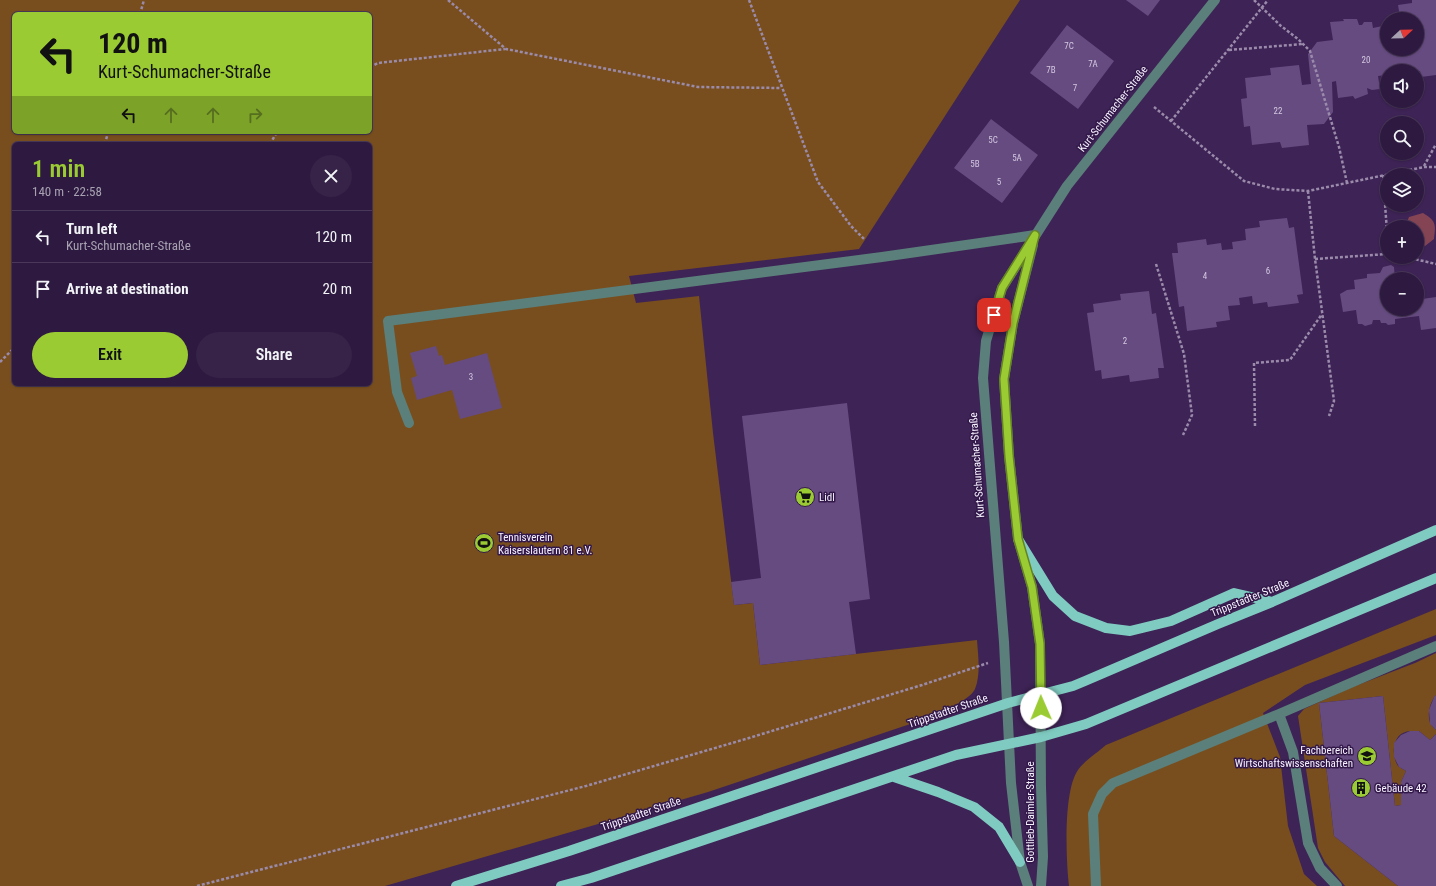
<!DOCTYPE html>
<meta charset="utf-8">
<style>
:root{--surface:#2e1a40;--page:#362347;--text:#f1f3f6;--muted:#a7a1b1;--line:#493859;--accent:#9bcb33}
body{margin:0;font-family:"Roboto Condensed",sans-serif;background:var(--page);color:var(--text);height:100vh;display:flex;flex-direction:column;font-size:15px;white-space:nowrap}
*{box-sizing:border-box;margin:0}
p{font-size:13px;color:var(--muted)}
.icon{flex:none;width:22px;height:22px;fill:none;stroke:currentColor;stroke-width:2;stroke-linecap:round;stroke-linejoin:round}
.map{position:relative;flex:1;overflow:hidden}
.details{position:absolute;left:12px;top:142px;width:360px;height:244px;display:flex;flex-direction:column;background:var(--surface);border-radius:6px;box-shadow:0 1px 3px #0004,0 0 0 1px var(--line)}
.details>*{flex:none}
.guide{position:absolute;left:12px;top:12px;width:360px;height:122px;border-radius:6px;box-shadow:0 1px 3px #0004,0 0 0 1px var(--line);background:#9bcb33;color:#111;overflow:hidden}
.needle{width:26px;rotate:68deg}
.controls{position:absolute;left:1380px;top:12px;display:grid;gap:8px}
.controls a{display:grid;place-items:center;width:44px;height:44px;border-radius:50%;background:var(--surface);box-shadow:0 1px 3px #0004,0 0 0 1px var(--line);font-size:20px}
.pin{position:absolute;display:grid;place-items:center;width:34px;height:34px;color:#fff;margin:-17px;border-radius:8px;box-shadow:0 2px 6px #0006}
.me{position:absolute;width:44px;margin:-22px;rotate:359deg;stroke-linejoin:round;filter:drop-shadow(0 0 3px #0008)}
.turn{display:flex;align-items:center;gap:14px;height:84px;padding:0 20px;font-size:18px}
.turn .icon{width:52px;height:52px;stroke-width:2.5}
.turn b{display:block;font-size:28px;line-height:34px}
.lanes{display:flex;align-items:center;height:38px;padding:0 20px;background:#0003;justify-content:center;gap:20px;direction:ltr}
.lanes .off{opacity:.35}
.round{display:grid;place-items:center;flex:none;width:42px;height:42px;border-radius:21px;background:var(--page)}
.overview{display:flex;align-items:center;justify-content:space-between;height:68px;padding:0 20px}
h1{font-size:24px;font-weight:600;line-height:30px;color:var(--accent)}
.primary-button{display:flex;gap:8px;margin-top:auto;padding:8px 20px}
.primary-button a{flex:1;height:46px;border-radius:24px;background:var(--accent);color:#111;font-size:16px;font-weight:600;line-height:46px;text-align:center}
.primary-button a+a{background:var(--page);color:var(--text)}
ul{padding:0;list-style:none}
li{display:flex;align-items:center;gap:12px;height:52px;padding:0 20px;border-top:1px solid var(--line)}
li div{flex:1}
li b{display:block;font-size:15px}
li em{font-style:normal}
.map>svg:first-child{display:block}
.green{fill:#784e1e;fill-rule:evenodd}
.water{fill:#854453}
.building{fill:#664b81}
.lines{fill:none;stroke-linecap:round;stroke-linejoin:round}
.path{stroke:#9b8bab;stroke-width:2.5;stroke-dasharray:3 2;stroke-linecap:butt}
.minor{stroke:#5b7f7a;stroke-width:10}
.major{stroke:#7fcbc1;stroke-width:10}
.route-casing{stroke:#658421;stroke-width:10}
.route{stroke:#9bcb33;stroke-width:7}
.labels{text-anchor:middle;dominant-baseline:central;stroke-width:3;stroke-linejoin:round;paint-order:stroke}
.number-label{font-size:9px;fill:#d3c8e0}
.street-label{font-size:11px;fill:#f7f2ff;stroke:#33194a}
.poi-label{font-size:11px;fill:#f7f2ff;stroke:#33194a;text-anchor:start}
</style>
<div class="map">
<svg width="1436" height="886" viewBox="0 0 1436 886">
<rect width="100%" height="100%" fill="#3e2356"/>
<path class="green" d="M0 0H1020L859 249 629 276 636 303 699 296 713 433 734 605 753 603 760 665 977 640C978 655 981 674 975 689 970 700 942 712 931 717L708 792 385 886H0ZM14 14H370V132H14ZM14 144H370V384H14Z
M1436 609V635L1305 685 1263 713 1280 757 1288 826 1304 874 1317 886H1069C1066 860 1063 791 1078 770 1082 763 1098 752 1106 745Z
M1436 653V695C1430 702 1427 714 1430 723 1431 725 1434 728 1436 730V734L1430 740 1419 731C1413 731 1407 730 1401 734 1392 741 1392 757 1398 766 1400 768 1403 769 1406 771L1401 782V805L1395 806 1383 696 1319 703 1334 836 1398 886H1345L1325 862 1318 848 1298 716 1304 709 1350 688 1415 663Z"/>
<path class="water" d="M1423 213C1436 221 1436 224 1434 239L1425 246 1417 245V227H1405L1409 217Z"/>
<path class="building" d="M1126 0H1160L1148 16Z
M1412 0H1436V75L1421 77 1420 71H1406L1405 66 1393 68V71H1387V75L1378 76 1380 89 1372 90 1367 88 1368 94 1355 99 1353 96 1338 98 1336 81 1332 82 1333 112 1324 124 1307 125 1309 145 1282 148 1280 142 1252 145 1250 126 1244 127 1241 99 1247 98 1245 78 1271 75 1270 68 1299 65 1302 85 1311 84 1308 54 1317 42 1333 40 1330 22 1344 21 1343 19H1357L1359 25H1362L1364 22H1372L1373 28 1387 25V49H1417V19H1389L1400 17 1398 5 1412 3Z
M1067 25 1114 61 1078 109 1030 73Z
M991 119 1038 155 1002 203 954 168Z
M1287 218 1289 228 1294 227 1303 294 1297 295 1299 303 1268 307 1267 302 1253 304 1252 296 1239 298 1240 305 1228 306 1230 320 1216 322 1217 327 1187 331 1184 306 1179 307 1172 253H1178L1177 243 1206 239 1207 245 1221 243 1222 250 1233 249 1232 242 1246 240 1245 229 1260 227 1259 221Z
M1391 265 1394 267 1395 279H1387V309H1417V282H1420L1422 299 1436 297V328L1421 330 1419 316 1395 319V324L1388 325 1386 323H1381L1380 320H1373L1372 324 1365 326 1362 324H1358L1356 310 1343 312 1340 294 1347 290 1355 289 1354 280 1367 278V274L1380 273 1383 267Z
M1149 291 1152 314 1156 313 1164 368H1158L1159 378 1130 382 1129 375 1102 379 1101 370 1095 371 1087 313 1094 312 1093 304 1121 300 1120 294Z
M436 346 439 356 442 355 445 365 487 353 502 408 460 419 452 390 417 400 411 378 417 376 410 353Z
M847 403 870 599 849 602 856 654 760 665 753 603 734 605 731 582 761 578 742 416Z
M1436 695V730L1430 724 1429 710 1434 697Z
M1383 696 1395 806 1401 805V782L1406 771 1399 767 1394 757V743L1401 735 1410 731H1419L1430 740 1436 734V886H1398L1334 836 1319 703Z"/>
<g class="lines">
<path class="path" d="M448 0 506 49 698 87 781 88
M749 0 818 182 851 226 865 240
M1254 0 1281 26 1298 39 1310 51 1339 147 1347 183
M140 14 144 0
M1229 50 1303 44
M370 67 378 63 505 49
M1154 107 1244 181 1275 189 1308 191 1424 167H1436
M1171 121 1268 0
M105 144 108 132
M270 144 277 132
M1424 166 1436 144
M1383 175 1387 232
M1308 191 1315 259 1334 401 1329 416
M1406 257 1436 264
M1315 259 1387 254
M1156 264 1184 354 1192 415 1183 435
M0 362 14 348
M1255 426 1254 363 1290 360 1322 314
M197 886 586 786 749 738 922 685 988 663"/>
<path class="minor" d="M1033 245 1013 323 1004 379 1009 456 1018 539 1032 587 1040 644 1041 786 1043 857 1041 886
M409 423 397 392 388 321 882 257 1035 235
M1028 886 1020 862 1011 783 1004 642 983 378 986 341 1002 288 1067 186 1215 0
M1096 886 1093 814 1102 794 1113 783 1279 714
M1337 886 1320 868 1308 843 1293 752 1279 714 1436 646"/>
<path class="major" d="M1018 539 1053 596 1075 616 1106 628 1130 631 1171 621 1234 593 1272 602
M894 777 938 792 974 807 999 827 1020 862
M456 886 569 851 1008 703 1073 686 1085 681 1218 624 1272 602 1436 530
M561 886 591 878 956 755 1041 737 1086 724 1436 578"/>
</g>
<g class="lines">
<g class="route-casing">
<path id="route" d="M994 315 1002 288 1035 235 1013 323 1004 379 1009 456 1018 539 1032 587 1040 644 1041 708"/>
</g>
<use href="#route" class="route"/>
</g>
<defs>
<g id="supermarket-disc" transform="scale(1)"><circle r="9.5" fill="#9bcb33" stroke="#33194a"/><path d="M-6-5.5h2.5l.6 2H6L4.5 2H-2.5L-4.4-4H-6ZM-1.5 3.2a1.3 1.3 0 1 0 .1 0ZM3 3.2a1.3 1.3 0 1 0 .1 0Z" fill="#111"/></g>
<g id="stadium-disc" transform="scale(1)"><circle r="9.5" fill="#9bcb33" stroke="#33194a"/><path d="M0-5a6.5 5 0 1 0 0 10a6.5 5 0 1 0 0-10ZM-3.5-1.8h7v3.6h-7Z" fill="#111"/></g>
<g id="university-disc" transform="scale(1)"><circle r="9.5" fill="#9bcb33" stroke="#33194a"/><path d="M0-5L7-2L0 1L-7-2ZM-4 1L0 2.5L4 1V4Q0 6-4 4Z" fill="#111"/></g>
<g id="building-disc" transform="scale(1)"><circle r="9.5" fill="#9bcb33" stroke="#33194a"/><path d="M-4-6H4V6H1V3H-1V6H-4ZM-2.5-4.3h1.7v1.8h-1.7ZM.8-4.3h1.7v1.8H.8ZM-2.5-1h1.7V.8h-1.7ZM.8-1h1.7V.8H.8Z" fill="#111"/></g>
</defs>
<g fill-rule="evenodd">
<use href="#supermarket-disc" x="805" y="497"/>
<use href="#stadium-disc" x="484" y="543"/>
<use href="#university-disc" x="1367" y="756"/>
<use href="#building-disc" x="1361" y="788"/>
</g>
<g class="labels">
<g class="number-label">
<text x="1069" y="46">7C</text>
<text x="1366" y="60">20</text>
<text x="1093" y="64">7A</text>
<text x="1051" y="70">7B</text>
<text x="1075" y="88">7</text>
<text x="1278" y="111">22</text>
<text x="993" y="140">5C</text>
<text x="1017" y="158">5A</text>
<text x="975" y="164">5B</text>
<text x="999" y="182">5</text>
<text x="1268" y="271">6</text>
<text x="1205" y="276">4</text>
<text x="1125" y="341">2</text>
<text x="471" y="377">3</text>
</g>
<g class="street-label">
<text transform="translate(1113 109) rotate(-52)">Kurt-Schumacher-Straße</text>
<text transform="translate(977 465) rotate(-94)">Kurt-Schumacher-Straße</text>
<text transform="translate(1250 598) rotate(-22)">Trippstadter Straße</text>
<text transform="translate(948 711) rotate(-19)">Trippstadter Straße</text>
<text transform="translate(1030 812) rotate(-90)">Gottlieb-Daimler-Straße</text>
<text transform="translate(641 814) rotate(-19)">Trippstadter Straße</text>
</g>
<g class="poi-label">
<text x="819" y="497">Lidl</text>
<text x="498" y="537">Tennisverein<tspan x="498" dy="13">Kaiserslautern 81 e.V.</tspan></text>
<text x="1353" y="750" text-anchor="end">Fachbereich<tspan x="1353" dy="13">Wirtschaftswissenschaften</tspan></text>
<text x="1375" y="788">Gebäude 42</text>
</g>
</g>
</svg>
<div class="controls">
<a><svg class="needle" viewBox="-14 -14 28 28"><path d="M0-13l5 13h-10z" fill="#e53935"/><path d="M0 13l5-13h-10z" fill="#a7a1b1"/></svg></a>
<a><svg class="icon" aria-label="sound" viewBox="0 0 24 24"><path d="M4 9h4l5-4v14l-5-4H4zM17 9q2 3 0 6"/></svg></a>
<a><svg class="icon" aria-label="search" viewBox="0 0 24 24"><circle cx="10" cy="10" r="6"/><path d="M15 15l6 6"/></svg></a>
<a><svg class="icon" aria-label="layers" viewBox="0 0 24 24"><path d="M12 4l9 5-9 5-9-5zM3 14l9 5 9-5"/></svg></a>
<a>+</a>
<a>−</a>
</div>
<div class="pin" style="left:994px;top:315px;background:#d93025"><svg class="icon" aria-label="arrive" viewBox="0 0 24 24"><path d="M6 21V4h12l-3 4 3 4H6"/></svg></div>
<svg class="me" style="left:1041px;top:708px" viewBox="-20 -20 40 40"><circle r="19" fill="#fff"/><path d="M0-13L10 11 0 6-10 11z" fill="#9bcb33"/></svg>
<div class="guide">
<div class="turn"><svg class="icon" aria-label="left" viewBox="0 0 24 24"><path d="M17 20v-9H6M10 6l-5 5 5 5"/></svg><div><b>120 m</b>Kurt-Schumacher-Straße</div></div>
<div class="lanes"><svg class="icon" aria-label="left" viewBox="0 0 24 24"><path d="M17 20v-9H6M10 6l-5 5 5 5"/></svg><svg class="icon off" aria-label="ahead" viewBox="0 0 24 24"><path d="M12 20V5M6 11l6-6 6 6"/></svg><svg class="icon off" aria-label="ahead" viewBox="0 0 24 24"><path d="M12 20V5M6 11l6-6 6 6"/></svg><svg class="icon off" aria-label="right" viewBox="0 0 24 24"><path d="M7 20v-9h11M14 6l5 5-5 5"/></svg></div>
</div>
<section class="details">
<div class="overview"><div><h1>1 min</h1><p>140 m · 22:58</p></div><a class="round"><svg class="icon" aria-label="close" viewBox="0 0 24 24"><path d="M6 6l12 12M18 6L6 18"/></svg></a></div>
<ul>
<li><svg class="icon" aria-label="left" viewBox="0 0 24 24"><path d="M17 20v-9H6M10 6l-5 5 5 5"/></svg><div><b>Turn left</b><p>Kurt-Schumacher-Straße</p></div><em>120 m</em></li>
<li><svg class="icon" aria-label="arrive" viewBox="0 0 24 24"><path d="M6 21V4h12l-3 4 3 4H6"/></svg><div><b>Arrive at destination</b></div><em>20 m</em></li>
</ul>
<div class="primary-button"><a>Exit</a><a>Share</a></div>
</section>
</div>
